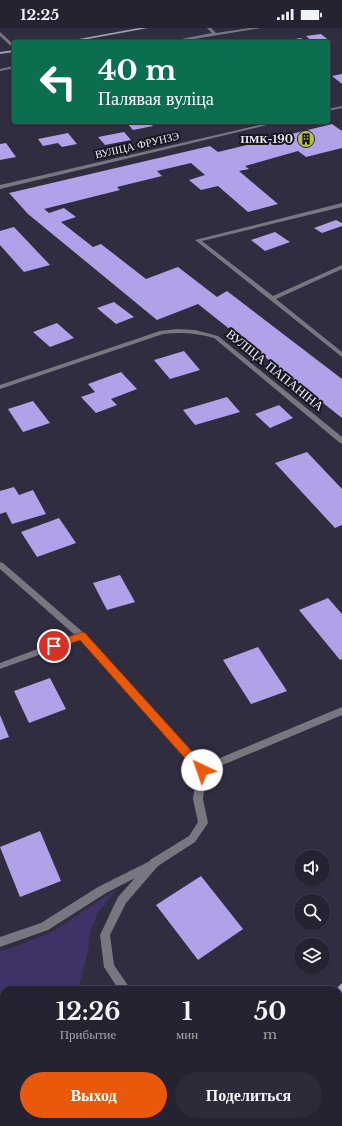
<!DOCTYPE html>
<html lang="ru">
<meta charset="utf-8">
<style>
:root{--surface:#252231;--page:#2d2a39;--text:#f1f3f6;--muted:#a3a4ab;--line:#423f4d;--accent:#ea580c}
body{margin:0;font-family:"Libre Baskerville",serif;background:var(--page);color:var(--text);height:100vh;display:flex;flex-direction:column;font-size:15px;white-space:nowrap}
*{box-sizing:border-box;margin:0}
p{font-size:13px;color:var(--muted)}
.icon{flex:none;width:22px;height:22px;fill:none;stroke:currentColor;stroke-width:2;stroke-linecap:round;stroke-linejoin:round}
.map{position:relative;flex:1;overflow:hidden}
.details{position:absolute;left:0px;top:958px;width:342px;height:140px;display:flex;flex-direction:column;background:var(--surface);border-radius:12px 12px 0 0;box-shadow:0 1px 3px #0004,0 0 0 1px var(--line)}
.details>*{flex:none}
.banner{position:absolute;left:12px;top:12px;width:318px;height:84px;border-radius:4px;box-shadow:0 1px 3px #0004,0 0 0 1px var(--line);background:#0b6e4f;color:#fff;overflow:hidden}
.controls{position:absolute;left:294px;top:822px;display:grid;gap:8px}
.controls a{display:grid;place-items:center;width:36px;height:36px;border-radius:50%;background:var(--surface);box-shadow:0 1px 3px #0004,0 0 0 1px var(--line);font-size:20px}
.pin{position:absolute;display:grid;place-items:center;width:34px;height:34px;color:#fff;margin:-17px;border:2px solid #fff;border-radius:50%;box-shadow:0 1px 4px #0007}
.me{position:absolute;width:44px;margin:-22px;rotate:318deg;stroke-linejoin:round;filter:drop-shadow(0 0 3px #0008)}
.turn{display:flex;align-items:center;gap:14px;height:84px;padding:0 20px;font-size:18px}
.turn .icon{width:52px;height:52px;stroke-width:2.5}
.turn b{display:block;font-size:28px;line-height:34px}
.eta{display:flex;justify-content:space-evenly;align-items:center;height:68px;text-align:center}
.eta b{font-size:24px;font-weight:800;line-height:28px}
.cta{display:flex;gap:8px;margin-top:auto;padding:8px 20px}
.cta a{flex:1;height:46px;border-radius:24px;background:var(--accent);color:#fff;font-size:16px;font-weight:800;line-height:46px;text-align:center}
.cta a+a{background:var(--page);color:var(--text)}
.status{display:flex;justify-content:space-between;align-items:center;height:28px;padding:0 20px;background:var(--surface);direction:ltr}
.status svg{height:11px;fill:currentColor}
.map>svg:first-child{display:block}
.green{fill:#3f3267}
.building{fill:#b0a1e9}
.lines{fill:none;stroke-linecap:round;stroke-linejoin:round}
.lane{fill:#787681;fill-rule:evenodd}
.street{fill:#787681;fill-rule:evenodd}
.secondary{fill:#a09daf;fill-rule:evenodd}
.route{fill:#ea580c;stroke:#983908}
.labels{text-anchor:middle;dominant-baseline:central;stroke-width:4;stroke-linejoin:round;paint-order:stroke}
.far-poi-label{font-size:11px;font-weight:bold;fill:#edebf9;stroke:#181720;text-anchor:end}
.far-street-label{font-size:11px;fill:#edebf9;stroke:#181720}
.street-label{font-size:13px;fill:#edebf9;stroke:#181720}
</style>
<div class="status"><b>12:25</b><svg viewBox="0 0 49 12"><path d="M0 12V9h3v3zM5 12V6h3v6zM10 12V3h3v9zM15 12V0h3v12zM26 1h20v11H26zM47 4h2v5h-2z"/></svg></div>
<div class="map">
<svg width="342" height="1098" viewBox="0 0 342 1098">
<rect width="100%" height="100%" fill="#312d41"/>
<path class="green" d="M117 861 98 884 90 904 88 924 78 962H4V1028L0 1032V923L22 916 52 904Z"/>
<path class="building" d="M321 6 331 14H313L306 8Z
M301 10 306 14 282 13Z
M342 46V56L332 48Z
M126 94H149L153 98 133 102Z
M332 96 342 103V120L306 129 298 123 245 138 249 141 239 143 278 176 248 184 218 158 201 162 189 152 205 147 191 135 157 143 162 148 117 159 120 162 44 181 49 185 64 180 76 189 61 194 93 219 101 216 146 251 178 239 217 269 227 263 342 351V390L198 276 157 292 28 186 9 165 210 118 218 124Z
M124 104 131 112 105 117 98 109Z
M68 105 77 116 62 119 58 115 43 118 38 111Z
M6 115 16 129 0 132V116Z
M336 192 342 195V198L322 205 314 200Z
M14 199 50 237 24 244 0 217V203Z
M275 204 290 214 265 223 251 212Z
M114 274 134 289 116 296 97 280Z
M57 295 74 310 50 319 33 304Z
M184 323 200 342 170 351 154 332Z
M121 344 137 361 111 371 117 377 96 385 81 369 95 364 88 356Z
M227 369 240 384 195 397 183 382Z
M33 373 50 395 23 404 8 381Z
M279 377 293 390 270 400 255 386Z
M307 424 342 461V497L335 500 275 435Z
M14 459 19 467 33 462 46 486 12 496 6 484 0 486V463Z
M59 490 76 515 37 529 21 504Z
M120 547 135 574 107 582 93 555Z
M328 570 342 586V631L340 632 299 582Z
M258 619 287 663 251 676 223 632Z
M50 650 66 681 29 695 14 663Z
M0 687 9 709 0 712Z
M40 803 61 853 20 869 0 819Z
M201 848 243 901 198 932 156 877Z
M342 955V1020L338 1015V962H335Z
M80 1094H161L164 1098H76Z"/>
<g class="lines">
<path class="lane" d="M207 0H211L216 5 250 0H261L176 14H166L212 5Z
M0 4 14 17V21L0 8Z
M14 38V40L0 43V41Z
M342 175V179L202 213 273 268 342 237V241L276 271 342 324V329L195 212Z
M154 831 158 832 159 835 158 838 126 875 110 907 114 937 131 962H119L104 939 100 907 118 869 135 850 106 865 48 902 0 919V909L41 895 98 859Z
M12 1094H26L24 1098H10Z"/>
<path class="street" d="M342 78V80L328 83V81Z
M272 94H280L0 161V157Z
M177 301 195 302 218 308 342 409V415H340L214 310C196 305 181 304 163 306L0 361V357L160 303Z
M0 534 3 535 85 606 203 737 342 679V687L206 744 203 771 208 795 195 814 158 838 154 839 150 838 149 835 150 832 189 808 198 794 193 771 197 743 80 612 0 641V635L75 607 0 541Z"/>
<path class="secondary" d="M139 0H148L72 14H62Z
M14 22V24L0 26V24Z"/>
</g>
<path class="route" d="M82 604 85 605 206 739 207 742 206 745 202 747 198 745 80 612 54 621 51 620 50 618 51 615Z"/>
<defs>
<g id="building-disc" transform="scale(0.9)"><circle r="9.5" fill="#b8c147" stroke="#181720"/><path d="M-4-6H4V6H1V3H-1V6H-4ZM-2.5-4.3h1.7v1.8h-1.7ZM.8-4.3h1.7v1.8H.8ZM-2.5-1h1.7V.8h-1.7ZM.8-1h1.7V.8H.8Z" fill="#111"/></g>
</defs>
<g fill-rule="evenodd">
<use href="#building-disc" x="306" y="111"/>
</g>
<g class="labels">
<g class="far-poi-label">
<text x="293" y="111">ПМК-190</text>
</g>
<g class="far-street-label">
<text transform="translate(137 117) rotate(-13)">ВУЛІЦА ФРУНЗЭ</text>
</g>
<g class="street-label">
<text transform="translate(275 342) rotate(39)">ВУЛІЦА ПАПАНІНА</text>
</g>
</g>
</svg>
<div class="controls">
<a><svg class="icon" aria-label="sound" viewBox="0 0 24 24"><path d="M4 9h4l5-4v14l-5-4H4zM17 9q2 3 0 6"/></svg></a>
<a><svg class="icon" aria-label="search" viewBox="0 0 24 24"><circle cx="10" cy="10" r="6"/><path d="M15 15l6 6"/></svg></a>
<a><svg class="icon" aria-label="layers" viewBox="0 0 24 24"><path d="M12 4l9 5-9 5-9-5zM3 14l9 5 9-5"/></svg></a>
</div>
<div class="pin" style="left:54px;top:618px;background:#d93025"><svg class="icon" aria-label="arrive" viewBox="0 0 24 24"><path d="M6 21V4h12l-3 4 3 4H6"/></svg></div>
<svg class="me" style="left:202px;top:742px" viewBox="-20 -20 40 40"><circle r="19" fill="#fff"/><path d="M0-13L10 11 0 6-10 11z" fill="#ea580c"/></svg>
<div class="banner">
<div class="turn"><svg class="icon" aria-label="left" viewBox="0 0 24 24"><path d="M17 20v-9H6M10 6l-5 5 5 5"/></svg><div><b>40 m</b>Палявая вуліца</div></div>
</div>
<section class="details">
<div class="eta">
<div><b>12:26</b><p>Прибытие</p></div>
<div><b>1</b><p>мин</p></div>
<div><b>50</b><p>m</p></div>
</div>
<div class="cta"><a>Выход</a><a>Поделиться</a></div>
</section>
</div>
